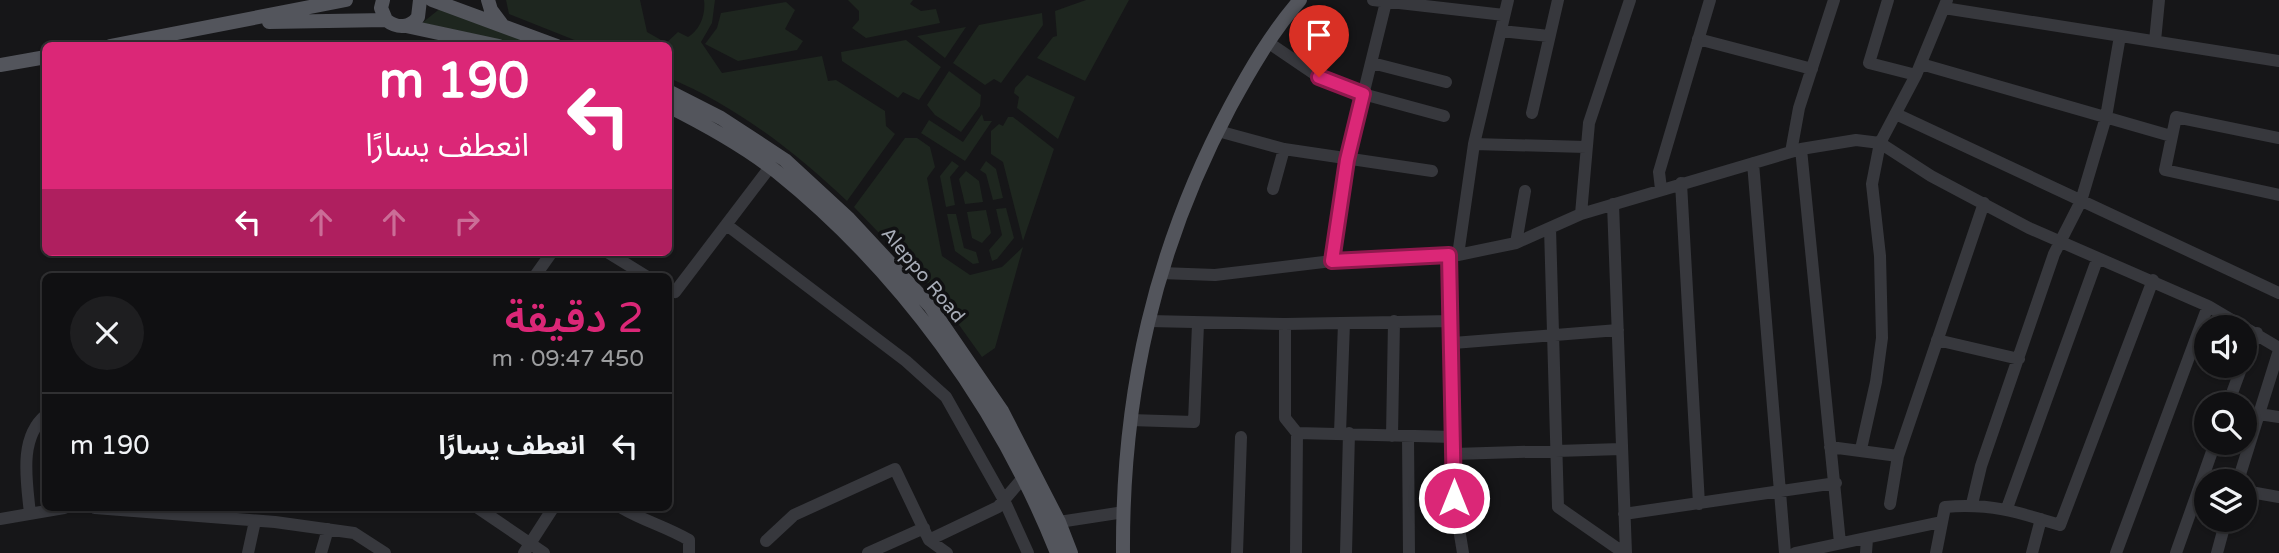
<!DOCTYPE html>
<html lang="ar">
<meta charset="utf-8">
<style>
:root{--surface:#101012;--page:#1e1e20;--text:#f1f3f6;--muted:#9c9d9f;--line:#303032;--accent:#db2777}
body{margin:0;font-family:"Varela Round","Noto Sans Arabic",sans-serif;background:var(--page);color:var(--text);direction:rtl;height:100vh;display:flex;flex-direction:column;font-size:26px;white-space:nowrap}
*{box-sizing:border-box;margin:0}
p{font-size:23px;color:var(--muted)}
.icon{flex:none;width:38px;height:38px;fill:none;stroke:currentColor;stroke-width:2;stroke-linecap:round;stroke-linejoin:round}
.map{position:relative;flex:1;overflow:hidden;direction:ltr}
.sheet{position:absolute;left:42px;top:273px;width:630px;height:238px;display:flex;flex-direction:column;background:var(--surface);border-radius:10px;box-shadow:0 2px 5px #0004,0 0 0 2px var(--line);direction:rtl}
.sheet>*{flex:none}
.banner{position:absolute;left:42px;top:42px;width:630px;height:214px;border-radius:10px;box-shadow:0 2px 5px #0004,0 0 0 2px var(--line);direction:rtl;background:#db2777;color:#fff;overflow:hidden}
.tools{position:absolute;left:2194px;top:315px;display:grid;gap:14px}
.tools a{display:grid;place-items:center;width:63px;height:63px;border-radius:50%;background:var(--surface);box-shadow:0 2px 5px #0004,0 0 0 2px var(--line);font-size:35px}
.pin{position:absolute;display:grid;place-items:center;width:60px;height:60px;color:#fff;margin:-72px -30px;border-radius:50% 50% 50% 0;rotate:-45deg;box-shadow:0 0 7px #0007}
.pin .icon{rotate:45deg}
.me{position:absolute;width:77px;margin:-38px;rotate:0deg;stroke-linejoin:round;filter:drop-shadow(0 0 5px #0008)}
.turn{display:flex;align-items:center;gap:24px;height:147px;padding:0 28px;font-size:32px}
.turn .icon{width:91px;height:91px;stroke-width:2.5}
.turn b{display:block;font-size:49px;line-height:60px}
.lanes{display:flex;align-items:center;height:66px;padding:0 28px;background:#0003;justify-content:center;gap:35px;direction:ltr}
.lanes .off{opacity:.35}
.round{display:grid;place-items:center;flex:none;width:74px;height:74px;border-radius:37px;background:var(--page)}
.overview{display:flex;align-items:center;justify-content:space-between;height:119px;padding:0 28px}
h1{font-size:42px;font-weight:600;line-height:52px;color:var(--accent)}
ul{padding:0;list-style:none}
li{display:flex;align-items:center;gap:21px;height:105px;padding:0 28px;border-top:2px solid var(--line)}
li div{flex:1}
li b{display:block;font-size:26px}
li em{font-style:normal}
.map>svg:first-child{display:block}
.green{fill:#1e261f}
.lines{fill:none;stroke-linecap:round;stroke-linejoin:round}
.minor{stroke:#37383d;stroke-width:12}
.major{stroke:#53555c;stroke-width:14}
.route-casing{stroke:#8e194d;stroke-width:18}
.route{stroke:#db2777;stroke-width:12}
.labels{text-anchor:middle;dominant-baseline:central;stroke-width:7;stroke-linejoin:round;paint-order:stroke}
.street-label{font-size:19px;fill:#a8adb8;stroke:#111113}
</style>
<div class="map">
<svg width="2279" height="553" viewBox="0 0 2279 553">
<rect width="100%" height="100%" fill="#161618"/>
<path class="green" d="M506 0H640L647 32 661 40 659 45H587L509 14Z
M704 0H715L712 23 701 42 722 73 822 56 828 81 836 80 885 111 886 126 895 134 847 201C794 151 736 106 669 78L668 46 664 45 678 32 688 37C700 30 706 14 704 0Z
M913 0 910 4 921 11 936 9 940 23 866 38 852 28 859 20V11L848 0Z
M1086 0H1129L1085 81 1037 58 1053 37 1057 36 1055 11Z
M786 2 795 10 785 29 803 41 797 50 738 61 705 44 717 28 721 13Z
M442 7 546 45H523L422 23Z
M1042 13 1043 25 1001 83 994 79 985 85 953 63 979 25Z
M966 27 945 58 917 36Z
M906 40 941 67 919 100 903 92 898 98 842 61 841 52Z
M949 71 981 95 980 106 961 132 935 115 927 105Z
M1027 75 1075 97 1058 139 1017 108 1019 97 1014 93 1015 88Z
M982 114 984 121H992L965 161 921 133 929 120 963 142Z
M1008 117H1013L1054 149 1023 241 1003 162 991 154V131L999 124 1003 126Z
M905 138H917L930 147 935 167 927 178 942 256 970 275 1002 267 1023 247 995 348 982 357 934 290 854 207Z
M952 161 959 166 950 177 955 205 946 207 940 176Z
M986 161 996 169 1003 198 993 200 986 174 980 170Z
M966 171 979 181 983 202 965 204 959 179Z
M1006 208 1014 238 997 259 992 261 989 250 1002 235 996 209Z
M986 210 991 233 982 243 972 238 967 212Z
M947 214H956L964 248 976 252 979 263 973 264 955 251Z"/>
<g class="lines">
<path class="minor" d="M1373 0 1504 15
M1888 0 1869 63 1916 75
M1944 8 2279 61
M1501 31 1549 36
M1698 39 1812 69
M2155 41 2159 0
M1269 43 1319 77 1363 94 1444 116
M1372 63 1446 82
M1921 64 2171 136
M1532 113 1558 0
M1896 114 2279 293
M1218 131 1284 149 1432 171
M2279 138 2176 117 2165 170 2279 195
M1474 144 1586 147
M1801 149 1840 543
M1791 152 1799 108 1834 0
M1753 163 1785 553
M1681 183 1699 504
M1273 189 1284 149
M1661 189 1659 172 1710 0
M1613 204 1626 553
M1581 214 1589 123 1630 0
M728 226 906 361 946 397 1004 500 1028 553
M1550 228 1558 507 1624 553
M1516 243 1525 191
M607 252 646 276
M1449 255 1454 498 1463 553
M1458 255 1474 144 1508 0
M1332 261 1347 160 1386 2
M1161 273 1215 275 1332 261 1458 255 1516 243 1581 214 1801 149 1856 140 1880 143 1916 75 1947 0
M535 276 552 252
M668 289 675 292 770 167
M1149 321 1285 324 1452 321
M1285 324V418L1297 433 1454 437
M1937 340 2019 359
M1453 343 1618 330
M2245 359 2257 333
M2228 404 2242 366
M2259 414 2279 417
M1130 420 1194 422 1198 324
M1340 433 1344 323
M1392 436 1394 321
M1408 437 1409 553
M1830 447 1898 456
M1861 449 1876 382 1882 338 1880 256 1872 184 1880 143 1931 176 2029 228 2208 306 2279 348
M1454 454 1621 449
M2238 481 2279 350
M2245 491 2279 497
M1890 504 1898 456 1984 203
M1972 504 1981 466 2054 254 2081 201 2106 117 2120 36
M95 508 275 522 354 533 385 553
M478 508 544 553
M622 508C644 521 667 527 689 540V553
M2007 508 2097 260
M30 514C27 482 18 438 46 415
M1624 514 1836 483
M0 519 64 508
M1059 522 1124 512
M929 540 947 553
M766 541 794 515 895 469 929 540 998 507 1022 479
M248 553 255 521
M321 553 328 529
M524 553 553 508
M868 553 924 528
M1237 553 1241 437
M1296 553 1297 433
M1346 553 1349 433
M1795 553 1941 522
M1866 553 1867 539
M1936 553 1945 507C1990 503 2018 512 2060 525L2153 280
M2032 553 2041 519
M2116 553 2208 306
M2176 553 2215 443
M2217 553 2226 520"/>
<path class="major" d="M383 0 381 8 386 20C398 29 410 28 418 17L420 0
M432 0 557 46
M488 0 491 10 503 26
M269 22 386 20
M406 26 499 46
M110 46 346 0
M0 65 46 57
M668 91 721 118 785 160 849 219 930 306 1002 411 1059 522 1071 553
M668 106C706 125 744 146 777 172 900 271 999 407 1057 553
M1123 553C1122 393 1155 248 1230 107 1250 70 1272 32 1300 0"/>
</g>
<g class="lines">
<g class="route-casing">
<path id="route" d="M1319 77 1363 94 1347 160 1332 261 1449 255 1454 498"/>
</g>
<use href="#route" class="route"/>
</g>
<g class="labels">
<g class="street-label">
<text transform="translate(923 275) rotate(50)">Aleppo Road</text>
</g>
</g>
</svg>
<div class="tools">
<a><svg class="icon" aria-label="sound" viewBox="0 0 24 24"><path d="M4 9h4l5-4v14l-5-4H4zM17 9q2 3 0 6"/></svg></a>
<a><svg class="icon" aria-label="search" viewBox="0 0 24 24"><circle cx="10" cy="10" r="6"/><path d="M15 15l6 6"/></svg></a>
<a><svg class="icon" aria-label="layers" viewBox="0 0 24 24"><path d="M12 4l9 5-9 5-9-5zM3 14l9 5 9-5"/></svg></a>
</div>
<div class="pin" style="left:1319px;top:77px;background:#d93025"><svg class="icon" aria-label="arrive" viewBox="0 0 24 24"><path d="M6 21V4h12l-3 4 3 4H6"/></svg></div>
<svg class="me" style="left:1454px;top:498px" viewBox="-20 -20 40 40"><circle r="17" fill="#db2777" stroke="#fff" stroke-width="3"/><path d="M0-11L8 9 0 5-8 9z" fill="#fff"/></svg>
<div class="banner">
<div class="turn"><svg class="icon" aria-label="left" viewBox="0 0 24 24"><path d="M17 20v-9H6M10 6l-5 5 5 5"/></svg><div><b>190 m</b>انعطف يسارًا</div></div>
<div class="lanes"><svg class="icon" aria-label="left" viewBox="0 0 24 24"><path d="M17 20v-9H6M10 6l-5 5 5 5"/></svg><svg class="icon off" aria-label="ahead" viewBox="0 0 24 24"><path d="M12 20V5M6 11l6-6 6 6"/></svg><svg class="icon off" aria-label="ahead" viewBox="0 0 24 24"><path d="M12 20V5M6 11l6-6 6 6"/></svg><svg class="icon off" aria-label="right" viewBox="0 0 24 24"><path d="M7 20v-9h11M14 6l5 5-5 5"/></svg></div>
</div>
<section class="sheet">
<div class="overview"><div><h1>2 دقيقة</h1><p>450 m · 09:47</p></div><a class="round"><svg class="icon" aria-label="close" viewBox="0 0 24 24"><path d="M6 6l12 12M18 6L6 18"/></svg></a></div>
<ul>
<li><svg class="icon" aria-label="left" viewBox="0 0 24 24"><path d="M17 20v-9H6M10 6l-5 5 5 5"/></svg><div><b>انعطف يسارًا</b></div><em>190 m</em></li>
</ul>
</section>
</div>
